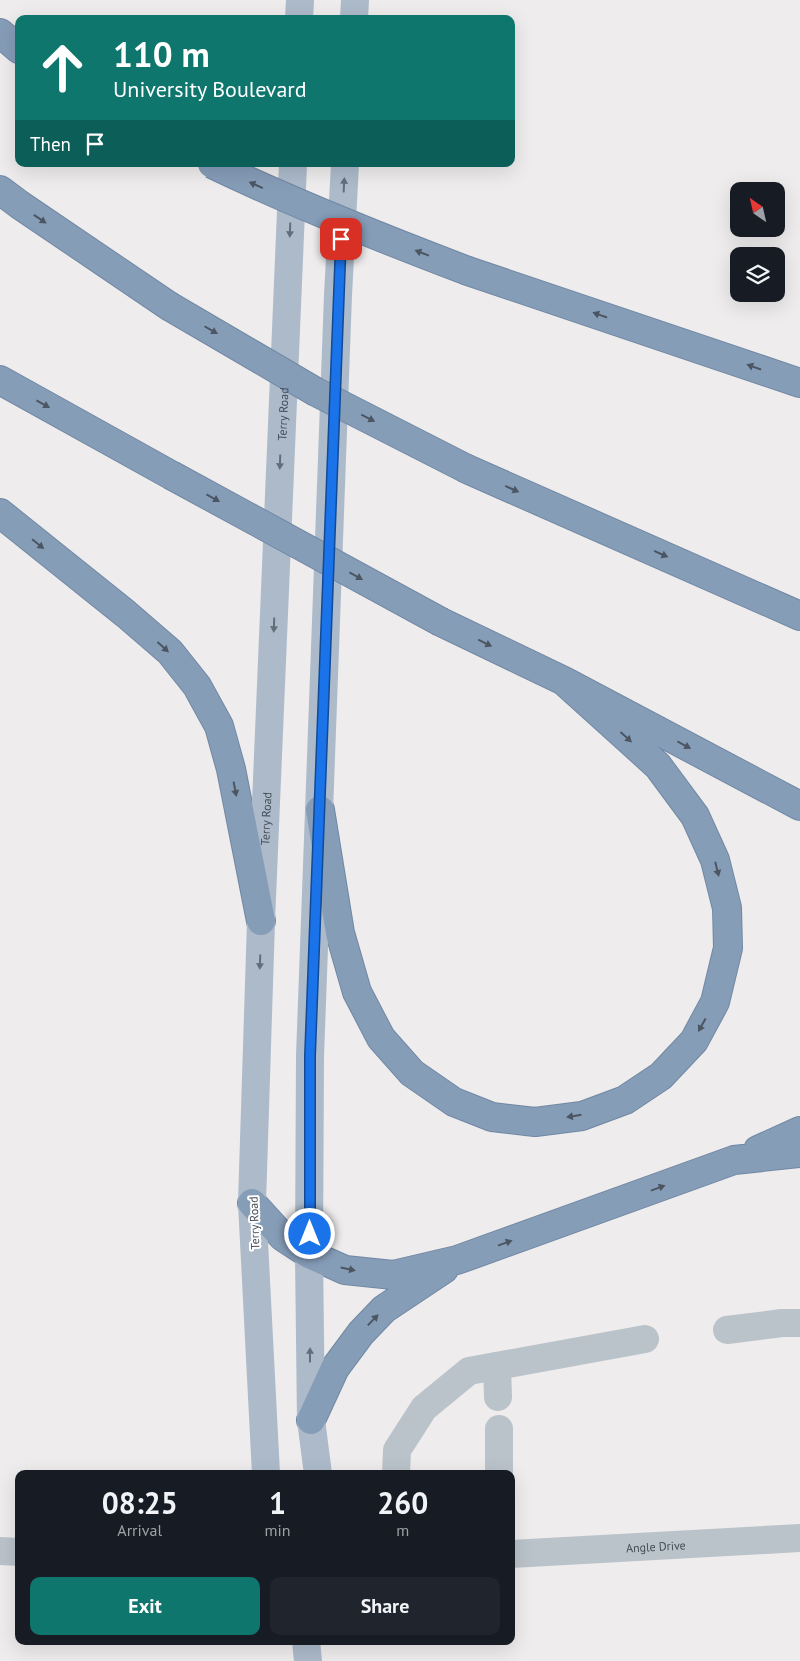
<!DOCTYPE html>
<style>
:root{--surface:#171b24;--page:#20242c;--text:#f1f3f6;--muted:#9ea1a6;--accent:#0f766e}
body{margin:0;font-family:"PT Sans",sans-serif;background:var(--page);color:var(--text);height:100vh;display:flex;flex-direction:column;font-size:19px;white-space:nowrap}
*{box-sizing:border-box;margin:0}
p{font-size:16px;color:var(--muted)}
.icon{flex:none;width:28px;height:28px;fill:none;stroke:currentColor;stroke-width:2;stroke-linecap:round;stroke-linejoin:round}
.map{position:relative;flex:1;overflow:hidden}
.drawer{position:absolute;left:15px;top:1470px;width:500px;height:175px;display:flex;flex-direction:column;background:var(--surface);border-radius:10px;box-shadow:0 5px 20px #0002}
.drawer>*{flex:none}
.guide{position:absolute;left:15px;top:15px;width:500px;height:152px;border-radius:10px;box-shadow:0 5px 20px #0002;background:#0f766e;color:#fff;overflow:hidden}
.needle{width:32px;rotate:326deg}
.fabs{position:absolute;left:730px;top:182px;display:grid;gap:10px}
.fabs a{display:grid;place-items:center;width:55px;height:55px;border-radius:10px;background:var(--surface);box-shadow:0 5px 20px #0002;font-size:25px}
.pin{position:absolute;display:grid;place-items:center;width:42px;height:42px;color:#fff;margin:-21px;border-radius:10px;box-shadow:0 2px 8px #0006}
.me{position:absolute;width:55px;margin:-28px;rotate:0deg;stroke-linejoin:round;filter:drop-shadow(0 0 4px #0008)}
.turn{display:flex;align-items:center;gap:18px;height:105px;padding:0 15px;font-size:22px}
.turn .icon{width:65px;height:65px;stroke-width:2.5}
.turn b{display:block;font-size:35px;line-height:42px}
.then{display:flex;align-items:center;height:48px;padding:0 15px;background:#0003;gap:10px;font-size:19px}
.eta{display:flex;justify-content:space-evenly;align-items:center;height:85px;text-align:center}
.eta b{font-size:30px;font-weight:700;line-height:35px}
.primary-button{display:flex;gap:10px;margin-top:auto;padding:10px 15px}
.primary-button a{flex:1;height:58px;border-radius:10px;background:var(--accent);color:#fff;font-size:20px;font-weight:700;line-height:58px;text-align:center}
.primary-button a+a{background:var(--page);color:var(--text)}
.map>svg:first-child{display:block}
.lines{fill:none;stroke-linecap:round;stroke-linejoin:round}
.highway-casing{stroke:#7188a4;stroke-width:30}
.minor{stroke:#bbc3ca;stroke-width:28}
.major{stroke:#acbaca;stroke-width:28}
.highway{stroke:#869db8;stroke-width:28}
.highway-bridge-casing{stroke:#7188a4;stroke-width:30;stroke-linecap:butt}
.highway-bridge{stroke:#869db8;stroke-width:28}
.oneway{fill:#4c5662}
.oneway2{fill:#646e7a}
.route-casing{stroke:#114b97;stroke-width:12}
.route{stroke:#1a73e8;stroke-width:9}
.labels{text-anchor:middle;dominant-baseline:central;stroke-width:4;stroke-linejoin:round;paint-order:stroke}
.street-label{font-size:12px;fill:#454e58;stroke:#fff}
</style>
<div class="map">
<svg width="800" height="1661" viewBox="0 0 800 1661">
<rect width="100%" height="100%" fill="#eeecec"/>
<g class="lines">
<g class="highway-casing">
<path id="highway" d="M0 33 19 49
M0 190 20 205 169 306
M468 271 800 383
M0 380 171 475
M467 469 800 616
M0 513 126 614 170 652 197 686 219 726 231 769 261 921
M441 622 564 681 800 806
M320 810 340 933 357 992 381 1038 412 1073 454 1102 492 1117 535 1122 582 1116 625 1100 661 1076 694 1041 715 1002 728 948 727 908 715 860 695 816 658 766 564 681
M758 1150 800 1131
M252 1203 283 1237 309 1254 345 1270 393 1275 457 1260 734 1160 800 1153
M311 1420 335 1368 361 1333 384 1309 444 1269"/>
</g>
<g class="minor">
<path d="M727 1330 782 1323H800"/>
<path d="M497 1366 498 1397"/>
<path d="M499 1429V1474"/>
<path d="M396 1474 397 1450 424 1408 469 1371 645 1339"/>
<path d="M0 1551 19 1552"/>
<path id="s1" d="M511 1554 800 1538"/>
</g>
<g class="major">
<path d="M299 19 300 0"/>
<path d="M354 19 355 0"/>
<path id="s2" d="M266 1474 252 1203 261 921 293 164"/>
<path d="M318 1474 311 1420 309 1254 310 1056 338 295 345 164"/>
<path d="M306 1641 308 1661"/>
</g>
<use href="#highway" class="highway"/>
<g class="highway-bridge-casing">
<path id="highway-bridge" d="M212 164C295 204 381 238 468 271
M169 306 316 392 467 469
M171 475 441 622"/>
</g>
<use href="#highway-bridge" class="highway-bridge"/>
</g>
<defs><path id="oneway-solid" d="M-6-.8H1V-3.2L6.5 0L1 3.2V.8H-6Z" transform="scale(1.25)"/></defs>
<g class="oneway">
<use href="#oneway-solid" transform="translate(256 185) rotate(-156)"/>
<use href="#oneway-solid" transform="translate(40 219) rotate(34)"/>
<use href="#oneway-solid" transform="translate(422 253) rotate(-159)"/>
<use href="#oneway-solid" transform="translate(600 315) rotate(-161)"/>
<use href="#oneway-solid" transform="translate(211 330) rotate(30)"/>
<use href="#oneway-solid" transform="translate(754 367) rotate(-161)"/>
<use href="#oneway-solid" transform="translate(43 404) rotate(29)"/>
<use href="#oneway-solid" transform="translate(368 418) rotate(27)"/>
<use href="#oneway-solid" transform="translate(512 489) rotate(24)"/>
<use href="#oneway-solid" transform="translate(213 498) rotate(29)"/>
<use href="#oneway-solid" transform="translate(38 544) rotate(39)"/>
<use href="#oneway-solid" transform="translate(661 554) rotate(24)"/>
<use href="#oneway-solid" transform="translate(356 576) rotate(29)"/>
<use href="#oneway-solid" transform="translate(485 643) rotate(26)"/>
<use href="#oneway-solid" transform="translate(163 647) rotate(42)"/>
<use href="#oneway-solid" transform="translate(626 737) rotate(42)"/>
<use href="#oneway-solid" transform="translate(684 745) rotate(28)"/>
<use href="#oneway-solid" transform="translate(235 789) rotate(79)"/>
<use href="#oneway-solid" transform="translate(717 869) rotate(76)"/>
<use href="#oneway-solid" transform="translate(702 1025) rotate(119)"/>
<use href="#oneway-solid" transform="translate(574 1116) rotate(171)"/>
<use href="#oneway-solid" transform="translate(658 1188) rotate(-20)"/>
<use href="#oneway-solid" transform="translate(505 1243) rotate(-20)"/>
<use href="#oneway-solid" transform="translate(348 1269) rotate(12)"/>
<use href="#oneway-solid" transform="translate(373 1320) rotate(-46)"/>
</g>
<g class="oneway2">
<use href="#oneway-solid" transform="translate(344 185) rotate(-87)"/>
<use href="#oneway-solid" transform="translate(290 230) rotate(92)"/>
<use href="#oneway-solid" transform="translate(280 462) rotate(92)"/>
<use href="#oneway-solid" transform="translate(274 625) rotate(92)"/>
<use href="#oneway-solid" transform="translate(260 962) rotate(92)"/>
<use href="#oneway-solid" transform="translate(310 1355) rotate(-90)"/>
</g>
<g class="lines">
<g class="route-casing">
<path id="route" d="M310 1234V1056L341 239"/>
</g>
<use href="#route" class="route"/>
</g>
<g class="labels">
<g class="street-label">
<text stroke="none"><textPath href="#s2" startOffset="1061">Terry Road</textPath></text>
<text stroke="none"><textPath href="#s2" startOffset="656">Terry Road</textPath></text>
<text transform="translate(254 1223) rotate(-92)">Terry Road</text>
<text stroke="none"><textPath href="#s1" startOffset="145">Angle Drive</textPath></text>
</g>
</g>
</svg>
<div class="fabs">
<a><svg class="needle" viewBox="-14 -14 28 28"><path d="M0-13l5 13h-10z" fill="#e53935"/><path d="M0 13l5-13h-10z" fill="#9ea1a6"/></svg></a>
<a><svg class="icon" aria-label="layers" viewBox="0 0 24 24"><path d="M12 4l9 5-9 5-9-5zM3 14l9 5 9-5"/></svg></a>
</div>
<div class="pin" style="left:341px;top:239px;background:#d93025"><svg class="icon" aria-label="arrive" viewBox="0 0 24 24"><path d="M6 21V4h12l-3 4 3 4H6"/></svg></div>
<svg class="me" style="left:310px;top:1234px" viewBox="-20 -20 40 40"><circle r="17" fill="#1a73e8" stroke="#fff" stroke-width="3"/><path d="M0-11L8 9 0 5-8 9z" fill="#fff"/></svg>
<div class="guide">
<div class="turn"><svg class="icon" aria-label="ahead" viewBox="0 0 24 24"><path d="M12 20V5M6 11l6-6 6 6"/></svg><div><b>110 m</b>University Boulevard</div></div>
<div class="then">Then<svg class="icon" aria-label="arrive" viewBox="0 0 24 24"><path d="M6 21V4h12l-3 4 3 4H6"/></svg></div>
</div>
<section class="drawer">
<div class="eta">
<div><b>08:25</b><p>Arrival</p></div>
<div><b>1</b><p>min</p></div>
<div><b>260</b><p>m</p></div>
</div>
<div class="primary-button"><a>Exit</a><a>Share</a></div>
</section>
</div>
